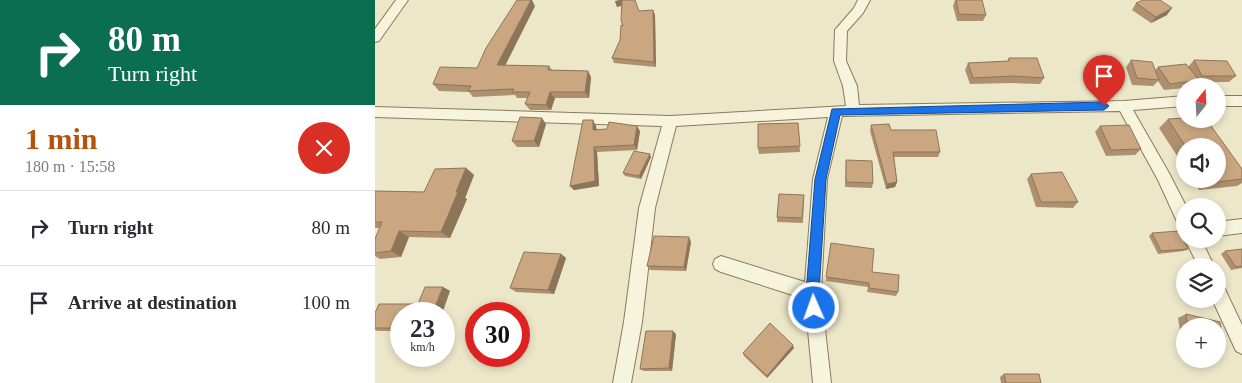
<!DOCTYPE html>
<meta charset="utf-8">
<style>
:root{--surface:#fff;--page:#f7f7f7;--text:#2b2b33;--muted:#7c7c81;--line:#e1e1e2;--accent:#b45309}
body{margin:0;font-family:Georgia,serif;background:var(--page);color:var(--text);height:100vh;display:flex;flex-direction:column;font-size:19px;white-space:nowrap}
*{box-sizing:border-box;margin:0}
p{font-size:16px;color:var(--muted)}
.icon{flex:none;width:28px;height:28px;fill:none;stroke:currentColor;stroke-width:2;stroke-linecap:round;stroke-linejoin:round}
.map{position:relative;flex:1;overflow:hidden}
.panel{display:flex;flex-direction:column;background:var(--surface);width:375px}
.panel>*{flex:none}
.top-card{background:#0b6e4f;color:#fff;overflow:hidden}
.needle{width:32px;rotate:18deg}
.tools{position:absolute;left:801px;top:78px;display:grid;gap:10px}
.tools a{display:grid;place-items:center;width:50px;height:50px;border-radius:50%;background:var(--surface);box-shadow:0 2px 8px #0003;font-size:25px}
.speed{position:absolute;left:15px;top:302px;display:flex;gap:10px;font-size:25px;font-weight:700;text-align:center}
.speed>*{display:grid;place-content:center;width:65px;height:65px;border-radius:50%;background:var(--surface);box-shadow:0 2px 8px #0003;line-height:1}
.speed small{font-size:12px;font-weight:400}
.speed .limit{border:8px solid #d22;background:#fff;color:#111}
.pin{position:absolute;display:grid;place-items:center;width:42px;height:42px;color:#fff;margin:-51px -21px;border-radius:50% 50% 50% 0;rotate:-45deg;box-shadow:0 0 5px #0007}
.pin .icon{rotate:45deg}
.me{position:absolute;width:55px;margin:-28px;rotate:358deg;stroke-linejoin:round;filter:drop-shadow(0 0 4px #0008)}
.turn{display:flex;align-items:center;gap:18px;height:105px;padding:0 25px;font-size:22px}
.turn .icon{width:65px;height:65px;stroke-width:2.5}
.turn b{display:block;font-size:35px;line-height:42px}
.round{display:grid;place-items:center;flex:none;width:52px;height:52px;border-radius:26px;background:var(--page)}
.head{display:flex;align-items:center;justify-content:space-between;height:85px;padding:0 25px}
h1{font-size:30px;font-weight:800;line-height:38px;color:var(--accent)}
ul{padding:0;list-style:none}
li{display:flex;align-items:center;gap:15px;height:75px;padding:0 25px;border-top:1px solid var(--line)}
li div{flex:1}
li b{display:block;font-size:19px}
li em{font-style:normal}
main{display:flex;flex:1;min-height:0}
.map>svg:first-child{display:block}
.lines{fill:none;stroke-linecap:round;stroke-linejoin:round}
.street-casing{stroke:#897a5e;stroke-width:2}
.street{fill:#f8f3dc;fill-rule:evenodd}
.wall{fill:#ae906f}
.shaded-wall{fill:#8d755a}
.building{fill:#caa781;stroke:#8d755a}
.route{fill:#1a73e8;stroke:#114b97}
</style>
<main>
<section class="panel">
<div class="top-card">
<div class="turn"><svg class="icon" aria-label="right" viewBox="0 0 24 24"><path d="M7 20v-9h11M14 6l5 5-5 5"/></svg><div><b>80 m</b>Turn right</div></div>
</div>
<div class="head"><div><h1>1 min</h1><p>180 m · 15:58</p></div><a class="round" style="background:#d93025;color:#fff"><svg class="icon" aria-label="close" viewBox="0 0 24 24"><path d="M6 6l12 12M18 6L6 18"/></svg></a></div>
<ul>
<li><svg class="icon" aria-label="right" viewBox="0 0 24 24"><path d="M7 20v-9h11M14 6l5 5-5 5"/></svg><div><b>Turn right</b></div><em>80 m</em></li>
<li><svg class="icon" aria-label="arrive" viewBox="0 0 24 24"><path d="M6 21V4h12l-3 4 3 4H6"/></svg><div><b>Arrive at destination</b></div><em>100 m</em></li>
</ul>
</section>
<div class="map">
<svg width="867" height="383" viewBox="0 0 867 383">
<rect width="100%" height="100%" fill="#ede7c9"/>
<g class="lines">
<g class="street-casing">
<path id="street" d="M21 0H33L4 41 0 42V29Z
M483 0H495L488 13 472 31 471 61 482 86 484 105 749 101 810 96V106L758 110 794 173 811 206 810 228 804 226 783 180 745 111 467 116 452 179 446 293 456 383H438L430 299 346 272 340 269 338 264 340 259 346 256 430 282 438 179 453 117 301 126 280 208 267 322 256 383H238L249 322 264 208 287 126 0 117V107L295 116 471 106 468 86 459 61 460 30 479 8Z
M842 96H867V106H842Z
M867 219V233L842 236V222Z
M810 239H826L839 266H823Z
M842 283 848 285 867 325V354L861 351 837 299H842Z"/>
</g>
<use href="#street" class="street"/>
</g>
<path class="wall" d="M580 0 611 15 608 21H582L578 6Z
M240 1 264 11 280 15 281 67 239 63 237 58 245 40 248 26 247 5 242 7Z
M761 3 792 15 776 23 757 10Z
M160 6 130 65 174 66 177 70 213 71 216 77 214 98H180L176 110H155L150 104 153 98H142L140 95 98 97 94 92 64 91 58 84 102 68Z
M634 58 669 78 665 84 636 83 595 84 590 70 593 63 632 61Z
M756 60 780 70 783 67H813L819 60 861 76 854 82H822L818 86H810V88L789 90 783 81 778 86 757 85 751 67Z
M793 119 867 169V183L862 186 824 190 817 179H842L810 146V168L784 128Z
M423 123 425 152 384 154 383 148Z
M171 124 164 147H142L137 141Z
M496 125 516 130 565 152 563 157H519L522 182 520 187 511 189 495 131Z
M221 126 222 130 265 131 262 150 222 152 224 186 199 190 195 186Z
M725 126 766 149 760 155 731 156 720 132Z
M276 157 266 179 250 176 248 173Z
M471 160 498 183 497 188 470 187Z
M91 168 99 175 90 198 92 199 75 238 34 237 26 257 5 259 0 256V239L5 228H0V191L49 192Z
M656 174 703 202 698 208 661 207 652 179Z
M429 200 428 223 402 222V217Z
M777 233 813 249 809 251 783 254 774 236Z
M316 242 311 271 275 270 272 266Z
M456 243 497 272 523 292 521 296 492 292 493 287 451 281Z
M867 249V268L856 270 846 254 850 251Z
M186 254 191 258 179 294 141 292 135 288Z
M68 287 75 291 26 314V331H3L0 330V313L43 304Z
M811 314 845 322 849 348 842 350V326H810V344H807L803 318Z
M301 334 297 371H269L265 369Z
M419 348 392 378 369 356 368 353Z
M629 374 666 383H626L625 377Z"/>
<path class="shaded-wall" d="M156 0H157L160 6 127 72 122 65Z
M244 0H247L249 5 242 7 240 1Z
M797 8 792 15 776 23 781 17Z
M278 10 280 15 281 67 279 62Z
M213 71 216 77 214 98 210 92Z
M175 92 180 98 176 110 171 105Z
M167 118 171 124 164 147 159 141Z
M218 120 221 126 222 135 218 130Z
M262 126 265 131 262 150 259 145Z
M219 147 222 152 224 186 199 190 195 186Z
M275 154 276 157 266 179 264 176Z
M91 168 99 175 90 198 92 199 75 238 66 232Z
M522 182 520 187 511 189 512 184Z
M24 231 34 237 26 257 16 251Z
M314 237 316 242 311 271 309 267Z
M186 254 191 258 179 294 173 290Z
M68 287 75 291 67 314H57Z
M298 331 301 334 297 371 294 368Z
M418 345 419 348 392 378V376Z"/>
<path class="building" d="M142 0H156L122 65 174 66 173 70 213 71 210 92H175L171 105 150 104 155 92H137L139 89 93 91 96 86 58 84 65 67 102 68 111 48Z
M247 0H260L264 11 278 10 279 62 237 58 245 40 246 25 248 26 246 20Z
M581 0H607L611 15 584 14Z
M768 0H785L797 8 781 17 761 3Z
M634 58H662L669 78 639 76 598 78 593 63 634 61Z
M756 60 777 62 784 80 762 78Z
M819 60 852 61 861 76H827Z
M811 64 824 80 795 84 783 67Z
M145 117 167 118 159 141H137Z
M810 118V119H831L867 169V179L834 183 831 179H842V146H810L793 119Z
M208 120H218V130L232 129 234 122 262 126 259 145 219 147 220 181 195 186Z
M423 123 425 146 383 148V124Z
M514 124 516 130H561L565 152H518L522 182 512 184 496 125Z
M754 125 766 149 736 150 725 126Z
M259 151 275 154 264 176 248 173Z
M471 160 497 161 498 183 471 182Z
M91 168 81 192H83L66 232 24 231 16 251 0 253V239L7 222H0V191L49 192 60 169Z
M687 172 703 202H666L656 174Z
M404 194 429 195 427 218 402 217Z
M804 231 813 249 786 251 777 233Z
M279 236 314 237 309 267 272 266Z
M456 243 499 249 497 272 524 275 523 292 494 288V283L451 277Z
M867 249V266L861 267 850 251Z
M149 252 186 254 173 290 135 288Z
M50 287H68L57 314H26V328H0V313L4 304H43Z
M811 314 845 322 849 348 842 347V326H813Z
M395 323 418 345 392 376 368 353Z
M271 331H298L294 368 265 369Z
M629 374H664L666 383H631Z"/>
<path class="route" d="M729 102 734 106 729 110 465 115 451 179 444 293 446 308 444 312 439 314 434 312 431 293 440 179 457 109Z"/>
</svg>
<div class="tools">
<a><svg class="needle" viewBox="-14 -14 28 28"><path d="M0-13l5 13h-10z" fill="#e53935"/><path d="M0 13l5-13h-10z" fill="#7c7c81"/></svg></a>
<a><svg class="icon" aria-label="sound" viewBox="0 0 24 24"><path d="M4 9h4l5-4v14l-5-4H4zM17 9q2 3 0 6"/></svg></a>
<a><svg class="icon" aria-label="search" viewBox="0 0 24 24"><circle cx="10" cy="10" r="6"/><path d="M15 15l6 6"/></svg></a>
<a><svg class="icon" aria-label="layers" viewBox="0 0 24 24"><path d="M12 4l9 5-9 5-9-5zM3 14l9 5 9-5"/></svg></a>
<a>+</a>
</div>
<div class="speed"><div>23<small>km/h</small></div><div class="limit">30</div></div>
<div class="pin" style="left:729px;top:106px;background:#d93025"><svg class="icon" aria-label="arrive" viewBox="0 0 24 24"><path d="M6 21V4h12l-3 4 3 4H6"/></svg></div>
<svg class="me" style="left:439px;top:308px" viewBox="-20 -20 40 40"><circle r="17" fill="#1a73e8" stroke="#fff" stroke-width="3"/><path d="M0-11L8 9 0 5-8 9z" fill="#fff"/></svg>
</div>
</main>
